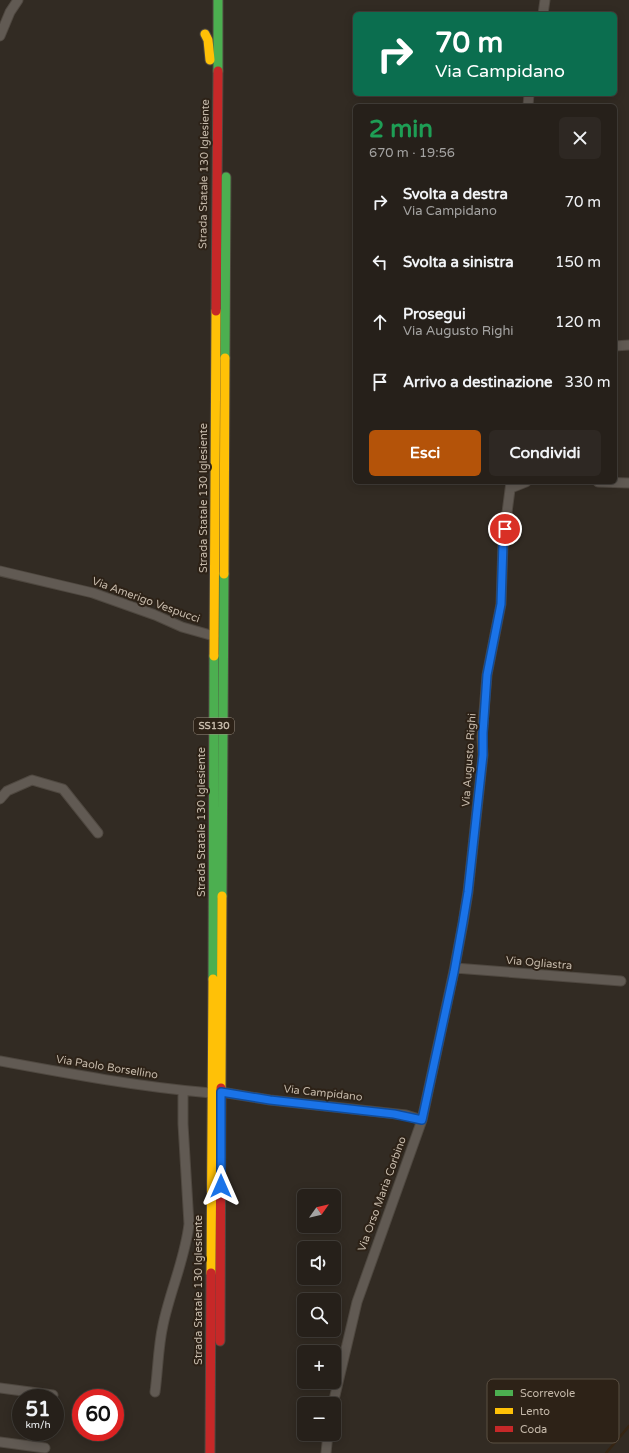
<!DOCTYPE html>
<html lang="it">
<meta charset="utf-8">
<style>
:root{--surface:#26201a;--page:#2e2823;--text:#f1f3f6;--muted:#a4a3a2;--line:#423e39;--accent:#b45309}
body{margin:0;font-family:"Varela Round",sans-serif;background:var(--page);color:var(--text);height:100vh;display:flex;flex-direction:column;font-size:15px;white-space:nowrap}
*{box-sizing:border-box;margin:0}
p{font-size:13px;color:var(--muted)}
.icon{flex:none;width:22px;height:22px;fill:none;stroke:currentColor;stroke-width:2;stroke-linecap:round;stroke-linejoin:round}
.map{position:relative;flex:1;overflow:hidden}
.panel{position:absolute;left:353px;top:104px;width:264px;height:380px;display:flex;flex-direction:column;background:var(--surface);border-radius:6px;box-shadow:0 2px 10px #0003,0 0 0 1px var(--line)}
.panel>*{flex:none}
.banner{position:absolute;left:353px;top:12px;width:264px;height:84px;border-radius:6px;box-shadow:0 2px 10px #0003,0 0 0 1px var(--line);background:#0b6e4f;color:#fff;overflow:hidden}
.needle{width:26px;rotate:56deg}
.controls{position:absolute;left:297px;top:1189px;display:grid;gap:8px}
.controls a{display:grid;place-items:center;width:44px;height:44px;border-radius:6px;background:var(--surface);box-shadow:0 2px 10px #0003,0 0 0 1px var(--line);font-size:20px}
.speed{position:absolute;left:12px;top:1389px;display:flex;gap:8px;font-size:20px;font-weight:700;text-align:center}
.speed>*{display:grid;place-content:center;width:52px;height:52px;border-radius:50%;background:var(--surface);box-shadow:0 2px 10px #0003,0 0 0 1px var(--line);line-height:1}
.speed small{font-size:10px;font-weight:400}
.speed .limit{border:6px solid #d22;background:#fff;color:#111}
.pin{position:absolute;display:grid;place-items:center;width:34px;height:34px;color:#fff;margin:-17px;border:2px solid #fff;border-radius:50%;box-shadow:0 1px 4px #0007}
.me{position:absolute;width:44px;margin:-22px;rotate:0deg;stroke-linejoin:round;filter:drop-shadow(0 0 3px #0008)}
.turn{display:flex;align-items:center;gap:14px;height:84px;padding:0 16px;font-size:18px}
.turn .icon{width:52px;height:52px;stroke-width:2.5}
.turn b{display:block;font-size:28px;line-height:34px}
.round{display:grid;place-items:center;flex:none;width:42px;height:42px;border-radius:6px;background:var(--page)}
.headline{display:flex;align-items:center;justify-content:space-between;height:68px;padding:0 16px}
h1{font-size:24px;font-weight:800;line-height:30px;color:#1e9e55}
.button{display:flex;gap:8px;margin-top:auto;padding:8px 16px}
.button a{flex:1;height:46px;border-radius:6px;background:var(--accent);color:#fff;font-size:16px;font-weight:800;line-height:46px;text-align:center}
.button a+a{background:var(--page);color:var(--text)}
ul{padding:0;list-style:none}
li{display:flex;align-items:center;gap:12px;height:60px;padding:0 16px}
li div{flex:1}
li b{display:block;font-size:15px}
li em{font-style:normal}
.map>svg:first-child{display:block}
.lines{fill:none;stroke-linecap:round;stroke-linejoin:round}
.stream{stroke:#362513;stroke-width:2.5}
.street-casing{stroke:#4f4840;stroke-width:11}
.fast-casing{stroke:#4f4840;stroke-width:11}
.slow-casing{stroke:#4f4840;stroke-width:11}
.jam-casing{stroke:#4f4840;stroke-width:11}
.street{stroke:#615a53;stroke-width:9}
.fast{stroke:#4caf50;stroke-width:9}
.slow{stroke:#ffc107;stroke-width:9}
.jam{stroke:#c62828;stroke-width:9}
.route-casing{stroke:#114b97;stroke-width:10}
.route{stroke:#1a73e8;stroke-width:7}
.labels{text-anchor:middle;dominant-baseline:central;stroke-width:4;stroke-linejoin:round;paint-order:stroke}
.shield{fill:#2d2217;stroke:#988c7f;stroke-width:1}
.shield-label{font-size:10px;font-weight:bold;fill:#c6baab}
.street-label{font-size:11px;fill:#c6baab;stroke:#2d2217}
.key{fill:#2d2217;stroke:#5b5043;stroke-width:1}
.key-label{font-size:11px;fill:#c6baab}
</style>
<div class="map">
<svg width="629" height="1453" viewBox="0 0 629 1453">
<rect width="100%" height="100%" fill="#322b23"/>
<g class="lines">
<path class="stream" d="M606 1453 629 1426"/>
<g class="street-casing">
<path id="street" d="M543 14 545 0
M0 36 10 12 18 0
M528 106 529 94
M615 346 629 345
M598 482 629 483
M511 488 526 482
M0 571 93 593 155 615 182 627 214 636
M0 799 7 791 32 780 63 789 98 833
M455 968 621 981
M0 1061C70 1074 140 1087 211 1093
M221 1092 270 1100 406 1115 422 1120
M0 1388 53 1395
M155 1392C158 1370 158 1347 163 1325 170 1291 185 1259 189 1224L183 1124V1091
M333 1404 357 1302 422 1120 454 971 463 923 468 892 483 755 482 737 487 675 501 604 503 543 511 482
M0 1442 45 1448
M326 1453 328 1434"/>
</g>
<g class="fast-casing">
<path id="fast" d="M218 71V0
M225 358 226 177
M222 896 224 574
M213 979 214 656"/>
</g>
<g class="slow-casing">
<path id="slow" d="M205 34 208 40 210 60
M224 574 225 358
M214 656 216 311
M221 1088 222 896
M211 1273 213 979"/>
</g>
<g class="jam-casing">
<path id="jam" d="M216 311 218 71
M220 1341 221 1088
M210 1453 211 1273"/>
</g>
<use href="#street" class="street"/>
<use href="#fast" class="fast"/>
<use href="#slow" class="slow"/>
<use href="#jam" class="jam"/>
</g>
<g class="lines">
<g class="route-casing">
<path id="route" d="M221 1186V1092L270 1100 394 1114 422 1120 454 972 463 922 468 892 483 755V733L487 675 501 604 503 543 505 529"/>
</g>
<use href="#route" class="route"/>
</g>
<g class="labels">
<rect class="shield" x="194" y="718" width="40" height="16" rx="3"/>
<g class="shield-label">
<text x="214" y="726">SS130</text>
</g>
<g class="street-label">
<text transform="translate(204 174) rotate(-89)">Strada Statale 130 Iglesiente</text>
<text transform="translate(203 498) rotate(-90)">Strada Statale 130 Iglesiente</text>
<text transform="translate(146 600) rotate(20)">Via Amerigo Vespucci</text>
<text transform="translate(469 760) rotate(-86)">Via Augusto Righi</text>
<text transform="translate(201 822) rotate(-90)">Strada Statale 130 Iglesiente</text>
<text transform="translate(539 963) rotate(5)">Via Ogliastra</text>
<text transform="translate(107 1067) rotate(9)">Via Paolo Borsellino</text>
<text transform="translate(323 1093) rotate(6)">Via Campidano</text>
<text transform="translate(382 1194) rotate(-70)">Via Orso Maria Corbino</text>
<text transform="translate(198 1290) rotate(-90)">Strada Statale 130 Iglesiente</text>
</g>
</g>
<rect x="487" y="1379" width="132" height="64" rx="6" class="key"/>
<rect x="495" y="1390" width="18" height="6" fill="#4caf50"/>
<rect x="495" y="1408" width="18" height="6" fill="#ffc107"/>
<rect x="495" y="1426" width="18" height="6" fill="#c62828"/>
<g class="key-label">
<text x="520" y="1397">Scorrevole</text>
<text x="520" y="1415">Lento</text>
<text x="520" y="1433">Coda</text>
</g>
</svg>
<div class="controls">
<a><svg class="needle" viewBox="-14 -14 28 28"><path d="M0-13l5 13h-10z" fill="#e53935"/><path d="M0 13l5-13h-10z" fill="#a4a3a2"/></svg></a>
<a><svg class="icon" aria-label="sound" viewBox="0 0 24 24"><path d="M4 9h4l5-4v14l-5-4H4zM17 9q2 3 0 6"/></svg></a>
<a><svg class="icon" aria-label="search" viewBox="0 0 24 24"><circle cx="10" cy="10" r="6"/><path d="M15 15l6 6"/></svg></a>
<a>+</a>
<a>−</a>
</div>
<div class="speed"><div>51<small>km/h</small></div><div class="limit">60</div></div>
<div class="pin" style="left:505px;top:529px;background:#d93025"><svg class="icon" aria-label="arrive" viewBox="0 0 24 24"><path d="M6 21V4h12l-3 4 3 4H6"/></svg></div>
<svg class="me" style="left:221px;top:1186px" viewBox="-20 -20 40 40"><path d="M0-17L14 15 0 8-14 15z" fill="#1a73e8" stroke="#fff" stroke-width="4"/></svg>
<div class="banner">
<div class="turn"><svg class="icon" aria-label="right" viewBox="0 0 24 24"><path d="M7 20v-9h11M14 6l5 5-5 5"/></svg><div><b>70 m</b>Via Campidano</div></div>
</div>
<section class="panel">
<div class="headline"><div><h1>2 min</h1><p>670 m · 19:56</p></div><a class="round"><svg class="icon" aria-label="close" viewBox="0 0 24 24"><path d="M6 6l12 12M18 6L6 18"/></svg></a></div>
<ul>
<li><svg class="icon" aria-label="right" viewBox="0 0 24 24"><path d="M7 20v-9h11M14 6l5 5-5 5"/></svg><div><b>Svolta a destra</b><p>Via Campidano</p></div><em>70 m</em></li>
<li><svg class="icon" aria-label="left" viewBox="0 0 24 24"><path d="M17 20v-9H6M10 6l-5 5 5 5"/></svg><div><b>Svolta a sinistra</b></div><em>150 m</em></li>
<li><svg class="icon" aria-label="ahead" viewBox="0 0 24 24"><path d="M12 20V5M6 11l6-6 6 6"/></svg><div><b>Prosegui</b><p>Via Augusto Righi</p></div><em>120 m</em></li>
<li><svg class="icon" aria-label="arrive" viewBox="0 0 24 24"><path d="M6 21V4h12l-3 4 3 4H6"/></svg><div><b>Arrivo a destinazione</b></div><em>330 m</em></li>
</ul>
<div class="button"><a>Esci</a><a>Condividi</a></div>
</section>
</div>
